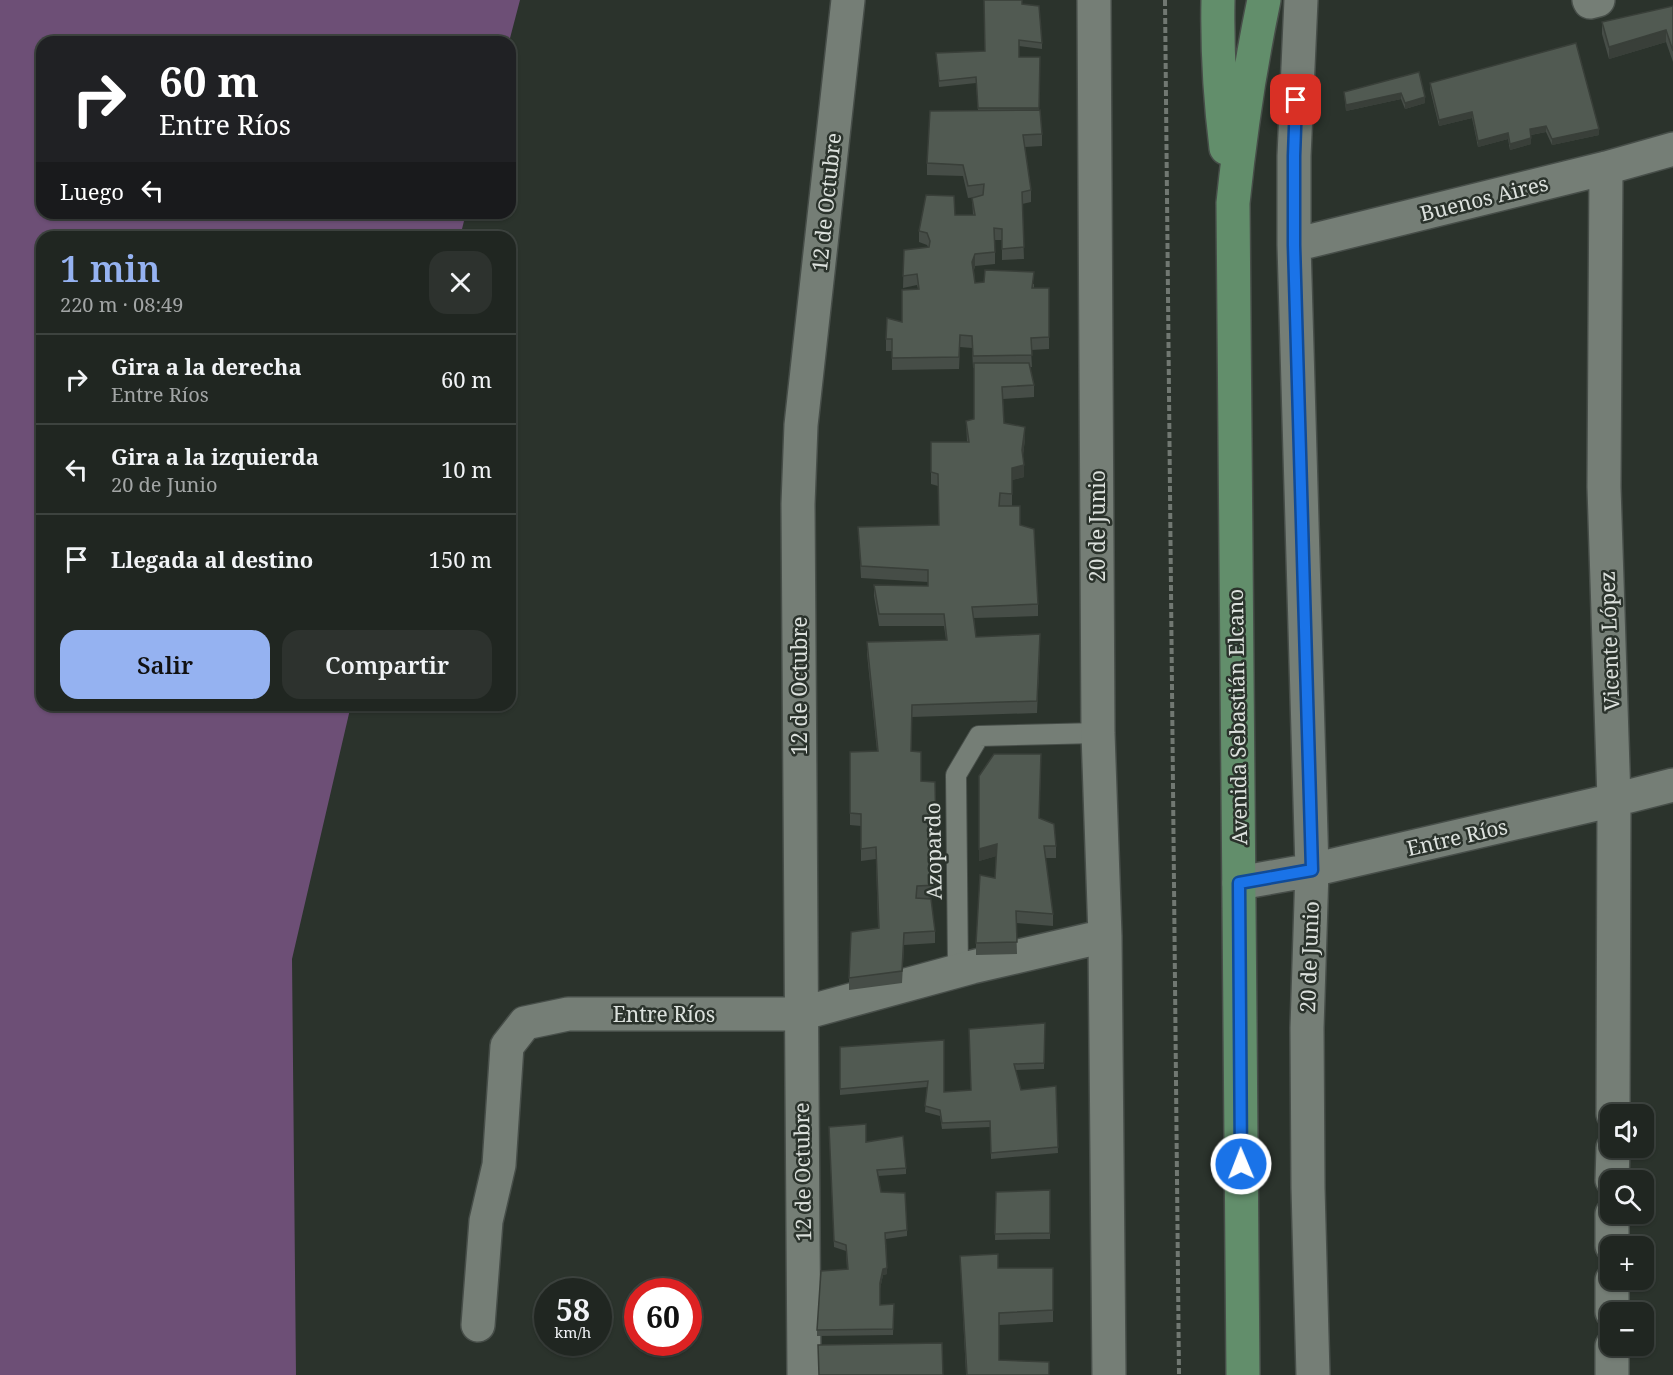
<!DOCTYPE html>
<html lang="es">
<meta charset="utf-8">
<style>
:root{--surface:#202621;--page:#2d322e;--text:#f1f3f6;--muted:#a2a5a5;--line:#3d433f;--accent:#95b2f1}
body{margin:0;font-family:"Noto Serif",serif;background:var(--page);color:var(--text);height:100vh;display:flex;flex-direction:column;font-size:22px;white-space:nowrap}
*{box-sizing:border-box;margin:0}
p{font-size:20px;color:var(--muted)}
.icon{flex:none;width:33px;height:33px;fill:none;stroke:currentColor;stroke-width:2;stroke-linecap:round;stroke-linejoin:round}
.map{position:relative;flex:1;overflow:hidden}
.drawer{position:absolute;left:36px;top:231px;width:480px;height:480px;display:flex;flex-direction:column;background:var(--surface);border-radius:18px;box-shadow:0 2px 4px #0004,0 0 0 2px var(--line)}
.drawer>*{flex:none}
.banner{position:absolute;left:36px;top:36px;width:480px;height:183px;border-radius:18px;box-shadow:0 2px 4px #0004,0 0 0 2px var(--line);background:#202124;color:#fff;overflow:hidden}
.tools{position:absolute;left:1600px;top:1104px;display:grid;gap:12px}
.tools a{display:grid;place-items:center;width:54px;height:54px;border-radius:12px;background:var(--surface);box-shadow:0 2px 4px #0004,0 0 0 2px var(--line);font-size:30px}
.speed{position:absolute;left:534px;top:1278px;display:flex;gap:12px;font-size:30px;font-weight:700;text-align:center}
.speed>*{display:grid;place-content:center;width:78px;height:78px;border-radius:50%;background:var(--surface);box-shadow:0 2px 4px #0004,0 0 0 2px var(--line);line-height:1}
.speed small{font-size:15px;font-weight:400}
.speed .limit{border:9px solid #d22;background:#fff;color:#111}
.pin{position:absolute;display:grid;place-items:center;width:51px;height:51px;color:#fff;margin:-26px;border-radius:12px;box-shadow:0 3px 9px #0006}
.me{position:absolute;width:66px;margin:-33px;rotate:359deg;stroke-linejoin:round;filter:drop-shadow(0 0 4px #0008)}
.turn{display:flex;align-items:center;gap:21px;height:126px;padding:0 24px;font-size:27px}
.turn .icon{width:78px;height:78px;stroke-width:2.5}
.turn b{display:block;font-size:42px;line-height:51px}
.then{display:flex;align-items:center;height:57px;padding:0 24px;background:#0003;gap:12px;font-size:22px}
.round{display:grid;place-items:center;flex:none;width:63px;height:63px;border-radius:18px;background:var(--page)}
.headline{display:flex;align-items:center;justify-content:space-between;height:102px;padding:0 24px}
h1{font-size:36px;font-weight:600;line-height:45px;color:var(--accent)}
.button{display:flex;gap:12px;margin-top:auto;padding:12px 24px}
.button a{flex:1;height:69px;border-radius:18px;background:var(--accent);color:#111;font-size:24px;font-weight:600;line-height:69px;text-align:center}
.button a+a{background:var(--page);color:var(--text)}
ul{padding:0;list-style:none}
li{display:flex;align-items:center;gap:18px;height:90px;padding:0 24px;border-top:2px solid var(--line)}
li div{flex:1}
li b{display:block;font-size:22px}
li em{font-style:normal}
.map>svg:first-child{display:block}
.water{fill:#6d4f76}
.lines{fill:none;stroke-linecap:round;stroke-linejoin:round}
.lane-casing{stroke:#474e49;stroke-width:22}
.street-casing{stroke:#474e49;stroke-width:36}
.primary-casing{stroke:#474e49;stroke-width:36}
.path{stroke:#717872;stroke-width:4;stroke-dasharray:6 3;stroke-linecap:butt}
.lane{stroke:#757e76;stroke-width:20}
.street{stroke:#757e76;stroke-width:33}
.primary{stroke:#628e6b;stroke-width:33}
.wall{fill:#464d47}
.shaded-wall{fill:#393f39}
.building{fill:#515a52;stroke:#393f39;stroke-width:1.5}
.route-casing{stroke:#114b97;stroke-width:15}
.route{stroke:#1a73e8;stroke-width:10}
.labels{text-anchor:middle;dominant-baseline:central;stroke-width:5;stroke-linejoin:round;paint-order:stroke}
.street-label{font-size:21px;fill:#dce1dd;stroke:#2b332c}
</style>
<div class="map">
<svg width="1673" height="1375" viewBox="0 0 1673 1375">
<rect width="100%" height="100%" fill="#2b332c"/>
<path class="water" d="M0 0H520L509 42H42V213H466L460 237H42V705H351L292 959 296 1375H0Z"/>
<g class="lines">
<g class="lane-casing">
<path id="lane" d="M958 971 956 775 979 736 1098 733"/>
</g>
<g class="street-casing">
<path id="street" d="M1094 0 1098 733 1105 936 1109 1375
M1301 0 1294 156V245L1312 870 1307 1028 1308 1188 1313 1375
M1589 0 1590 2 1598 0
M1606 168 1604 487 1614 800 1613 1114
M1294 245 1606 168 1673 149
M1239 883 1312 870 1614 800 1673 785
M1612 1180 1613 1148
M1612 1246V1214
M1612 1312V1280
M478 1325 486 1221 499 1165 507 1046 525 1023 568 1014H800L972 967 1105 936
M804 1375 798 504 801 425 848 0
M1612 1375V1346"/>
</g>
<g class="primary-casing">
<path id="primary" d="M1218 0C1217 49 1220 99 1226 148
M1243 1375 1233 203C1240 135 1250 67 1264 0"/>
</g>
<path class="path" d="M1165 0 1179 1375"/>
<use href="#lane" class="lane"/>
<use href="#street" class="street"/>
<use href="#primary" class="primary"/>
</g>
<path class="wall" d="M1022 4 1042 43V49L1019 46V57H1040L1039 110 1042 134V146L1025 147 1031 190V202L1022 204 1024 259 1002 260V240H995V264L975 266 974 270 975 283 1034 284V288H1049V349L1031 350 1032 367H1030L1034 385V397L1003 399 1004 423 1025 439 1023 456 1024 477 1012 480V506L1020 525 1038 604V616L974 618 976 637 1040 645 1037 713 912 717 911 751 921 781 935 782 937 897 917 899 935 931V943L904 945 902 983 849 990V978L878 928 876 859 861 861V826L850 825V752L877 751 867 654V642L946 640 944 626H879L874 596V585L928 586V582L861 578 858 527 939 525 938 486 931 484V442H967L966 421 974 419V368H973L972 348 960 347 959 369 892 370V351H886V339L902 322 918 289 917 285 903 288 904 250 928 247 927 245 919 242V231L955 215H973L972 198 977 197 968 198 963 176 927 175V163L978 110 976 83 939 87 936 53 985 51Z
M1673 6V62L1666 42 1609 59 1602 34V22Z
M1419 72 1425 103 1405 109 1401 99 1346 111 1344 92Z
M1430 83 1599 135 1552 145 1546 132 1531 135V144L1510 150 1508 139 1478 147 1472 118 1439 126 1430 89Z
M1041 766 1039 818 1056 846V858H1045L1053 914V926L1016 923 1017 954 976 955V943L995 878 996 856 979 861V776Z
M1045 1023 1044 1069 1015 1070 1021 1090 1056 1086 1058 1153 991 1159 990 1127 942 1129 940 1116 925 1112 927 1087 840 1095V1047L944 1040V1092L971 1090Z
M829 1127 866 1142 906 1168V1174L878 1176 881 1192 907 1230V1236L886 1239 887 1274 883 1275 880 1289V1305L894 1304 893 1335 817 1336V1330L847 1270 846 1251 834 1247Z
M1050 1190V1239L995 1240 996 1192Z
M960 1256 998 1268H1053V1322L999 1325V1360L1049 1375H966Z"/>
<path class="shaded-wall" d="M1666 30V42L1609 59V47Z
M1401 93V99L1346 111V105Z
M1425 97V103L1405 109V103Z
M1472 112V118L1439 126V120Z
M1546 126V132L1530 135V129Z
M1599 129V135L1552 145V139Z
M1508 133V139L1478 147V141Z
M1531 138V144L1510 150V144Z
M975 254V266L972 273V262Z
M1025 427V439L1022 462V450Z
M1024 465V477L1012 480V468Z
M997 844V856L979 861V849Z
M887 1268V1274L883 1275 880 1289V1283L883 1269Z"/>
<path class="building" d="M984 0H1022V4L1039 6 1042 43 1019 40V57H1040L1039 108H978L976 77 939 81 936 53 985 51Z
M1673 6V51L1666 30 1609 47 1602 22Z
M1576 43 1599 129 1552 139 1546 126 1530 129 1531 138 1510 144 1508 133 1478 141 1472 112 1439 120 1430 83Z
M1419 72 1425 97 1405 103 1401 93 1346 105 1344 92Z
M1040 110 1042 134 1023 135 1031 190 1022 192 1024 247 1002 249V229L994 228 995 252 975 254 972 262 975 283 984 282 985 270 1034 272 1032 288H1049V337L1031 338 1032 355 973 356 972 336 960 335 959 357 892 358V339H886L887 318 902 322V290L919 289 917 274 903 276 904 250 929 247 930 241 927 233 919 231 926 195 954 196 955 215H975L972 198 983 195 984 184 968 186 963 165 927 163 930 111Z
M974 363H1029L1034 385 1002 387 1004 423 1025 427 1022 450 1024 465 1012 468V494L1000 493 999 506H1020V525L1034 529 1038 604 972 607 976 637 1040 634 1037 701 912 705 911 751 921 752V781L935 782 937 885 917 886 916 898 931 899 935 931 904 933 902 971 849 978 851 932 879 928 876 847 861 849V814L850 813V752L878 751 867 642 947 640 944 614H879L874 585 928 586V570L861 566 858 527 939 525 938 474 931 472V442H969L966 421 974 419Z
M994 754H1041L1039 818 1054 824 1056 846H1044L1053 914 1016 911 1017 942 976 943 980 875 995 878 997 844 979 849V776Z
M1045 1023 1044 1063 1014 1064 1021 1090 1056 1086 1058 1147 991 1153 990 1121 942 1123 940 1110 925 1106 928 1081 840 1089V1047L944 1040V1092L971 1090 969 1029Z
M866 1124V1142L903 1136 906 1168 877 1170 881 1192 905 1193 907 1230 885 1233 887 1268 883 1269 880 1283V1305L894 1304 893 1329 817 1330 821 1271 848 1269 846 1245 834 1241 829 1127Z
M1050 1190V1233L995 1234 996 1192Z
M998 1254V1268H1053V1310L999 1313V1360L1049 1362V1375H967L960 1256Z
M942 1343 943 1375H819L818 1345Z"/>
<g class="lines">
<g class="route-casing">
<path id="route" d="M1241 1164 1239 883 1312 870 1294 245V156L1296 100"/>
</g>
<use href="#route" class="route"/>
</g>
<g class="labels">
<g class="street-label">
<text transform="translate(1484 198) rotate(-14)">Buenos Aires</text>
<text transform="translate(826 202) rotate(-84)">12 de Octubre</text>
<text transform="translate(1097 526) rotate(-90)">20 de Junio</text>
<text transform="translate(1609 641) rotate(-92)">Vicente López</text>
<text transform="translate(799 686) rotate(-90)">12 de Octubre</text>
<text transform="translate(1237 717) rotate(-91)">Avenida Sebastián Elcano</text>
<text transform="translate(1457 837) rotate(-13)">Entre Ríos</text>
<text transform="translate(933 851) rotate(-91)">Azopardo</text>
<text transform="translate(1309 957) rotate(-88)">20 de Junio</text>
<text x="664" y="1014">Entre Ríos</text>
<text transform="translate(802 1172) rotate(-91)">12 de Octubre</text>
</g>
</g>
</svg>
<div class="tools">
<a><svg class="icon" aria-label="sound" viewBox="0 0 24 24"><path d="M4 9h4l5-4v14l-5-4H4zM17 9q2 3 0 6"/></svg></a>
<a><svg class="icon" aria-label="search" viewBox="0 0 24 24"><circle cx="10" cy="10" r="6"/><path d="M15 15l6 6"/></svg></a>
<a>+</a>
<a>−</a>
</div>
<div class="speed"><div>58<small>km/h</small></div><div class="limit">60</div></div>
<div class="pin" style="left:1296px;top:100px;background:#d93025"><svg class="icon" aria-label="arrive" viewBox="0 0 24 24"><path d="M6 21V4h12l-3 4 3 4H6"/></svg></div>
<svg class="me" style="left:1241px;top:1164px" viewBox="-20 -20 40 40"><circle r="17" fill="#1a73e8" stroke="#fff" stroke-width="3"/><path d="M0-11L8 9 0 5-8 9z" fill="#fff"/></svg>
<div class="banner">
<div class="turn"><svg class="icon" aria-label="right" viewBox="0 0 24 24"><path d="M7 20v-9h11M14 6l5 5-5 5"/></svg><div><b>60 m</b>Entre Ríos</div></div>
<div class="then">Luego<svg class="icon" aria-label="left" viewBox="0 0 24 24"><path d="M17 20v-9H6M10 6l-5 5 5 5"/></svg></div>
</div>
<section class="drawer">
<div class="headline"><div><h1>1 min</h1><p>220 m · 08:49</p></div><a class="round"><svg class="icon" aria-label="close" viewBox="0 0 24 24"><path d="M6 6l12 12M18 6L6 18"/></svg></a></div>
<ul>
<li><svg class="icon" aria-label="right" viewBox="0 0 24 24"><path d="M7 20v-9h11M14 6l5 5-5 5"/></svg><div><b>Gira a la derecha</b><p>Entre Ríos</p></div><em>60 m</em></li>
<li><svg class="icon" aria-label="left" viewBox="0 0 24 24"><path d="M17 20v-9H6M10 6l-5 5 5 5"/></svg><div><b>Gira a la izquierda</b><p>20 de Junio</p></div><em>10 m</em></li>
<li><svg class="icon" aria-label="arrive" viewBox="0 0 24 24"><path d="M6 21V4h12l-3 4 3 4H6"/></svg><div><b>Llegada al destino</b></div><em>150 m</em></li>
</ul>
<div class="button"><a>Salir</a><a>Compartir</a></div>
</section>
</div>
